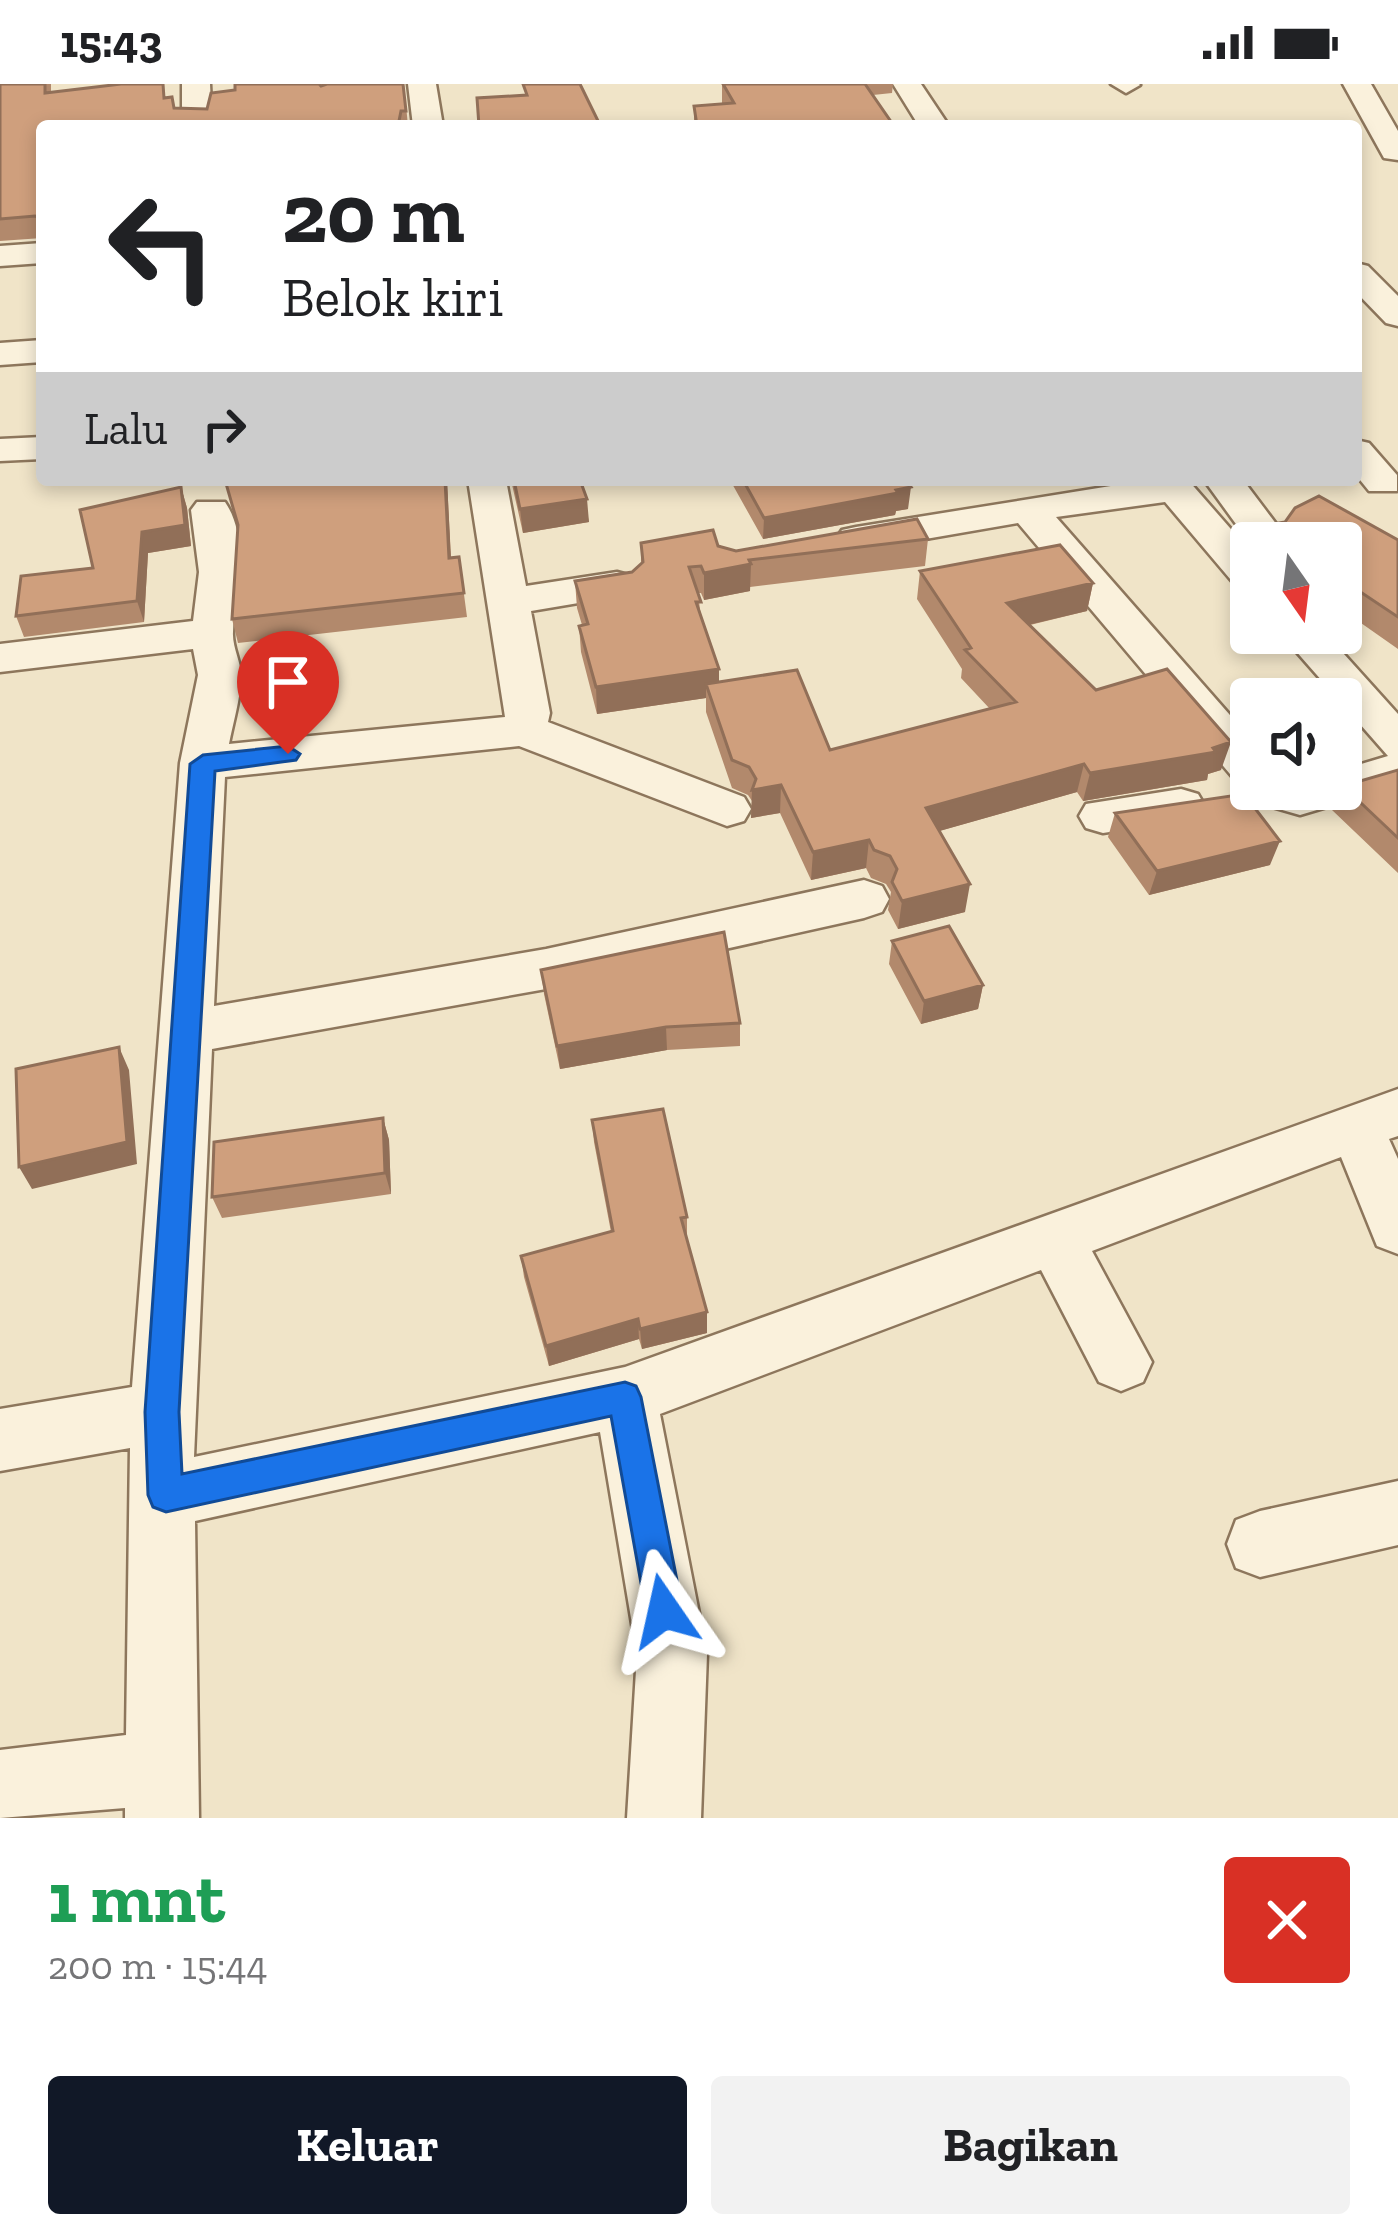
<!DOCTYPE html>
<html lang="id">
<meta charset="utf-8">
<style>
:root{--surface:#fff;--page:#f2f2f2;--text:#202124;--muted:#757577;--accent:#111827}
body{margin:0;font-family:"Zilla Slab",serif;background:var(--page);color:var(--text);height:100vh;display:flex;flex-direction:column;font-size:45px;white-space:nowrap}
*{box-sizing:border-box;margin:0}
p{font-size:39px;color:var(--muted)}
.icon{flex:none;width:66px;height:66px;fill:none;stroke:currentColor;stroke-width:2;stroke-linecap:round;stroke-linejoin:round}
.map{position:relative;height:1734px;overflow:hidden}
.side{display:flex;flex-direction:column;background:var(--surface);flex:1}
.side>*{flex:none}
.hud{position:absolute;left:36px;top:36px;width:1326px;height:366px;border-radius:12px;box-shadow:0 6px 18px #0003;background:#fff;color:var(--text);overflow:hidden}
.needle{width:78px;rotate:166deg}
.tools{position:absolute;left:1230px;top:438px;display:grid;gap:24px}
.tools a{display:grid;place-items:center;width:132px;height:132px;border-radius:12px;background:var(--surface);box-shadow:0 6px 18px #0003;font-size:60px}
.pin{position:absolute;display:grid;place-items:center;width:102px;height:102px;color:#fff;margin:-123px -51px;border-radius:50% 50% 50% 0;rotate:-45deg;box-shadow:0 0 12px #0007}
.pin .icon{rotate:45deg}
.me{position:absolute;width:132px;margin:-66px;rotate:349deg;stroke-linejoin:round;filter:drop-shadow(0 0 9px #0008)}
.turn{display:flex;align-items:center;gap:42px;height:252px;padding:0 48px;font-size:54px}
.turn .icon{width:156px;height:156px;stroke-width:2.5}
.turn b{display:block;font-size:84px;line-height:102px}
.then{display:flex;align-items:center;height:114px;padding:0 48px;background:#0003;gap:24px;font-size:45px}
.round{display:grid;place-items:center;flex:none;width:126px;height:126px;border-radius:12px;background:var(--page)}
.headline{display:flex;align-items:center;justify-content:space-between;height:204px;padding:0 48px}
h1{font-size:72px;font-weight:800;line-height:90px;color:#1e9e55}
.primary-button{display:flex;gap:24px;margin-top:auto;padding:24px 48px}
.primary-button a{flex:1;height:138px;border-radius:12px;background:var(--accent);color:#fff;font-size:48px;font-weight:800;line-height:138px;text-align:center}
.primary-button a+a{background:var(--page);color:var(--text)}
.status{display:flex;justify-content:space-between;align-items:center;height:84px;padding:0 60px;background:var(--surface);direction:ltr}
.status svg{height:33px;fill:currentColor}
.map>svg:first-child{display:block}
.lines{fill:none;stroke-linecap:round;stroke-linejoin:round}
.minor-casing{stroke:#8d765c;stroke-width:5}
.minor{fill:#faf1dc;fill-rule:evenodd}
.wall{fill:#b2896c}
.shaded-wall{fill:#916f58}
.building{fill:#cf9f7d;stroke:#916f58;stroke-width:3}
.route{fill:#1a73e8;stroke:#114b97;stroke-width:3}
</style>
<div class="status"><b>15:43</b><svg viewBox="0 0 49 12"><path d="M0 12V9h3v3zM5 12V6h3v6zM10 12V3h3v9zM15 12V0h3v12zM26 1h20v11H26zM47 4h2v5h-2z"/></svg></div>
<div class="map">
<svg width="1398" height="1734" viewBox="0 0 1398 1734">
<rect width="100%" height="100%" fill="#f0e4c8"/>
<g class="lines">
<g class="minor-casing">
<path id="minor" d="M182 0H210L212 42H182Z
M408 0H436L443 42H413Z
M893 0H921L949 42H919Z
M1111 0H1139L1140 1 1126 9Z
M1343 0H1371L1398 47V76L1384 74Z
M42 159V179L0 182V162Z
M1356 179 1368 182 1398 212V242L1386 239 1356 208Z
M42 256V278L0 281V259Z
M42 353V375L0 377V355Z
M1356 356 1369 359 1397 391V407H1369L1356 391Z
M468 396H506L526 502 617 488 632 492 638 501 632 510 531 527 550 629 548 638 744 713 751 725 744 737 727 742 519 662 225 693 214 922 546 865 864 796 882 802 889 815 882 828 864 834 546 905 212 965 194 1373 625 1283 1398 1005V1052L1389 1055 1398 1075V1170L1377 1162 1341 1073 1092 1167 1152 1278 1143 1298 1121 1307 1099 1298 1041 1186 660 1330 707 1570 701 1734H627L637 1570 600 1348 195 1437 199 1734H125V1724L0 1734V1666L126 1651 130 1364 0 1387V1325L132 1303 180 679 198 591 193 565 0 588V560L193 537 199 488 191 426 197 418H225C251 456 234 507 233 548 232 564 242 579 241 595 240 616 233 639 229 660L505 633Z
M1148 396H1188L1251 468V506L1236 502 1165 418 1056 433 1251 655V705H1341V686L1388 672 1280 549H1325L1398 630V702L1300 731 1251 717 1245 705 1248 700 1235 696 1018 439 856 467 842 464 836 455 842 446 856 443Z
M1204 396H1243L1283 449 1277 458H1249Z
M1181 705 1198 710 1205 722 1198 734 1103 749 1086 744 1079 732 1086 720Z
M1398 1397V1461L1260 1493 1236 1484 1227 1460 1236 1436 1260 1427Z"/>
</g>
<use href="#minor" class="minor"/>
</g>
<path class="wall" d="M0 0H51V8L168 14 175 24 207 25 321 2 404 1 408 42H42V154L0 157Z
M722 0H893L892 9 873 11 894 42H694V22L722 20Z
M225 396H447L451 474 459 473 467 533 238 559 232 535 238 443Z
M511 396H580L589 438 523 449Z
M730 396H906L908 425 896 427 895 431 763 455Z
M181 403 187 424 191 462 148 469 144 538 24 553 16 532 93 484Z
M1262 442 1398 456V565L1341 525V459H1257Z
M928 455 925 482 750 503V507L704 516 701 509H698L701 534 719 585V598L830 666 990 625 961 594 962 585 917 515 920 487 1093 499 1087 527 1030 541 1096 606 1221 686 1208 690 1207 696 1083 717 1077 708 939 747 965 828 898 845 888 826 891 808 886 800 871 794 866 784 811 796 780 729 751 734 752 717 748 711 732 704 706 628V614L597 630 581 568 579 542 582 541 577 524 575 497 632 488 641 480V459L718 462 736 467Z
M1398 686V789L1332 726 1343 702Z
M1115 729 1270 781 1149 811 1108 753Z
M892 857 983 901 978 925 921 940 889 880Z
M541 886 740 939V962L667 966 560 985 544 910Z
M383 1034 389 1056 391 1110 222 1134 212 1113Z
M592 1036 687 1133V1154L707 1249 642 1265 639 1255 549 1282 524 1193 521 1172 611 1148 594 1058Z"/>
<path class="shaded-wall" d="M445 396H447L452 498 449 474Z
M181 403 187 424 191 462 148 469 144 538 137 517 142 448Z
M911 403 908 425 896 427 895 431 763 455 764 434Z
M587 415 589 438 523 449 520 425Z
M751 480 750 507 704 516V489Z
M1093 499 1087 527 1002 547 1007 519Z
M719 585V612L706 600V614L597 630 596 603Z
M1231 658 1221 686 1208 690 1207 696 1083 717 1090 689 1213 664Z
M1084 680 1077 708 922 752 926 724Z
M781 701 780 729 751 734 752 706Z
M869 756 866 784 811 796 813 768Z
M1280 757 1270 781 1149 811 1157 787Z
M970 800 965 828 898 845 902 817Z
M983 901 978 925 921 940 924 917Z
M666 943 667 966 560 985 557 962Z
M119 963 129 986 137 1080 32 1105 19 1083Z
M383 1034 389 1056 391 1110 385 1089Z
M707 1228V1249L642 1265 640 1245Z
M638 1235 639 1255 549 1282 546 1262Z"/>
<path class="building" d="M0 0H45V9L121 0H163L164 14 172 13 174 24 207 25 211 9 235 6V0H319L321 2 327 0H403L406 27H401L398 42H42V136L35 132 0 135Z
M523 0H580L600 41 604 42H479L477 14 527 11Z
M723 0H865L894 42H697L694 22 734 19Z
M225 396H445L449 474 459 473 464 509 232 535 238 441Z
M514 396H580L587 415 520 425Z
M743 396H906L911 403 896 406 898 409 764 434Z
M181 403 185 441 142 448 137 517 16 532 21 492 93 484 80 426Z
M1319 412 1398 456V533L1341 495V459H1288L1262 442 1285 438 1295 424Z
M917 435 928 455 749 476 751 480 704 489 701 482 689 483 701 518H696L719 585 596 603 579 542 588 540 575 497 632 488 643 478 641 459 713 446 718 462 736 467Z
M1060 461 1093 499 1007 519 1096 606 1167 585 1231 658 1213 664 1216 668 1090 689 1084 680 926 724 970 800 902 817 892 798 897 785 890 772 874 766 869 756 813 768 781 701 752 706 756 695 749 683 732 676 706 600 797 586 830 666 1016 618 965 566 971 564 920 487Z
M1398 686V754L1343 702Z
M1244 710 1280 757 1157 787 1115 729Z
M949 842 983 901 924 917 892 857Z
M724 848 740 939 666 943 557 962 541 886Z
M119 963 127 1058 19 1083 16 985Z
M663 1025 687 1133 681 1134 707 1228 640 1245 638 1235 546 1262 521 1172 613 1147 592 1036Z
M383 1034 385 1089 212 1113 214 1058Z"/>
<path class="route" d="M288 662 300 670 296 676 215 687 179 1328 182 1390 625 1298 636 1302 641 1313 683 1527 677 1540 664 1545 652 1540 646 1527 611 1332 166 1428 153 1423 148 1411 145 1328 190 680 203 671Z"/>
</svg>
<div class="tools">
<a><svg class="needle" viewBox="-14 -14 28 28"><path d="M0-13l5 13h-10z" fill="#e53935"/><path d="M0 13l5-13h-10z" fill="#757577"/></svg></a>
<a><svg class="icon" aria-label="sound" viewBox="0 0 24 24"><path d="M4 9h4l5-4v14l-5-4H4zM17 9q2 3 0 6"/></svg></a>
</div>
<div class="pin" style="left:288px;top:670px;background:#d93025"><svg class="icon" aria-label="arrive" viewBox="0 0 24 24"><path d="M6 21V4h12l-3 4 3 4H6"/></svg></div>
<svg class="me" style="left:664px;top:1527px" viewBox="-20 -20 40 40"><path d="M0-17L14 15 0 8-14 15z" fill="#1a73e8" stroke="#fff" stroke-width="4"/></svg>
<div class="hud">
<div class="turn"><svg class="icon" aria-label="left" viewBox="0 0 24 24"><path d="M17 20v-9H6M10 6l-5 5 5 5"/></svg><div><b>20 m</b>Belok kiri</div></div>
<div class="then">Lalu<svg class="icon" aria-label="right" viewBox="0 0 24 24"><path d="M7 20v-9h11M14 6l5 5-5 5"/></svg></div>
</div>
</div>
<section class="side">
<div class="headline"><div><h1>1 mnt</h1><p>200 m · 15:44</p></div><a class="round" style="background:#d93025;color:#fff"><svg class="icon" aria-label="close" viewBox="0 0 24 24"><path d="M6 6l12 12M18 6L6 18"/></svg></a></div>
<div class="primary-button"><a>Keluar</a><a>Bagikan</a></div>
</section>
